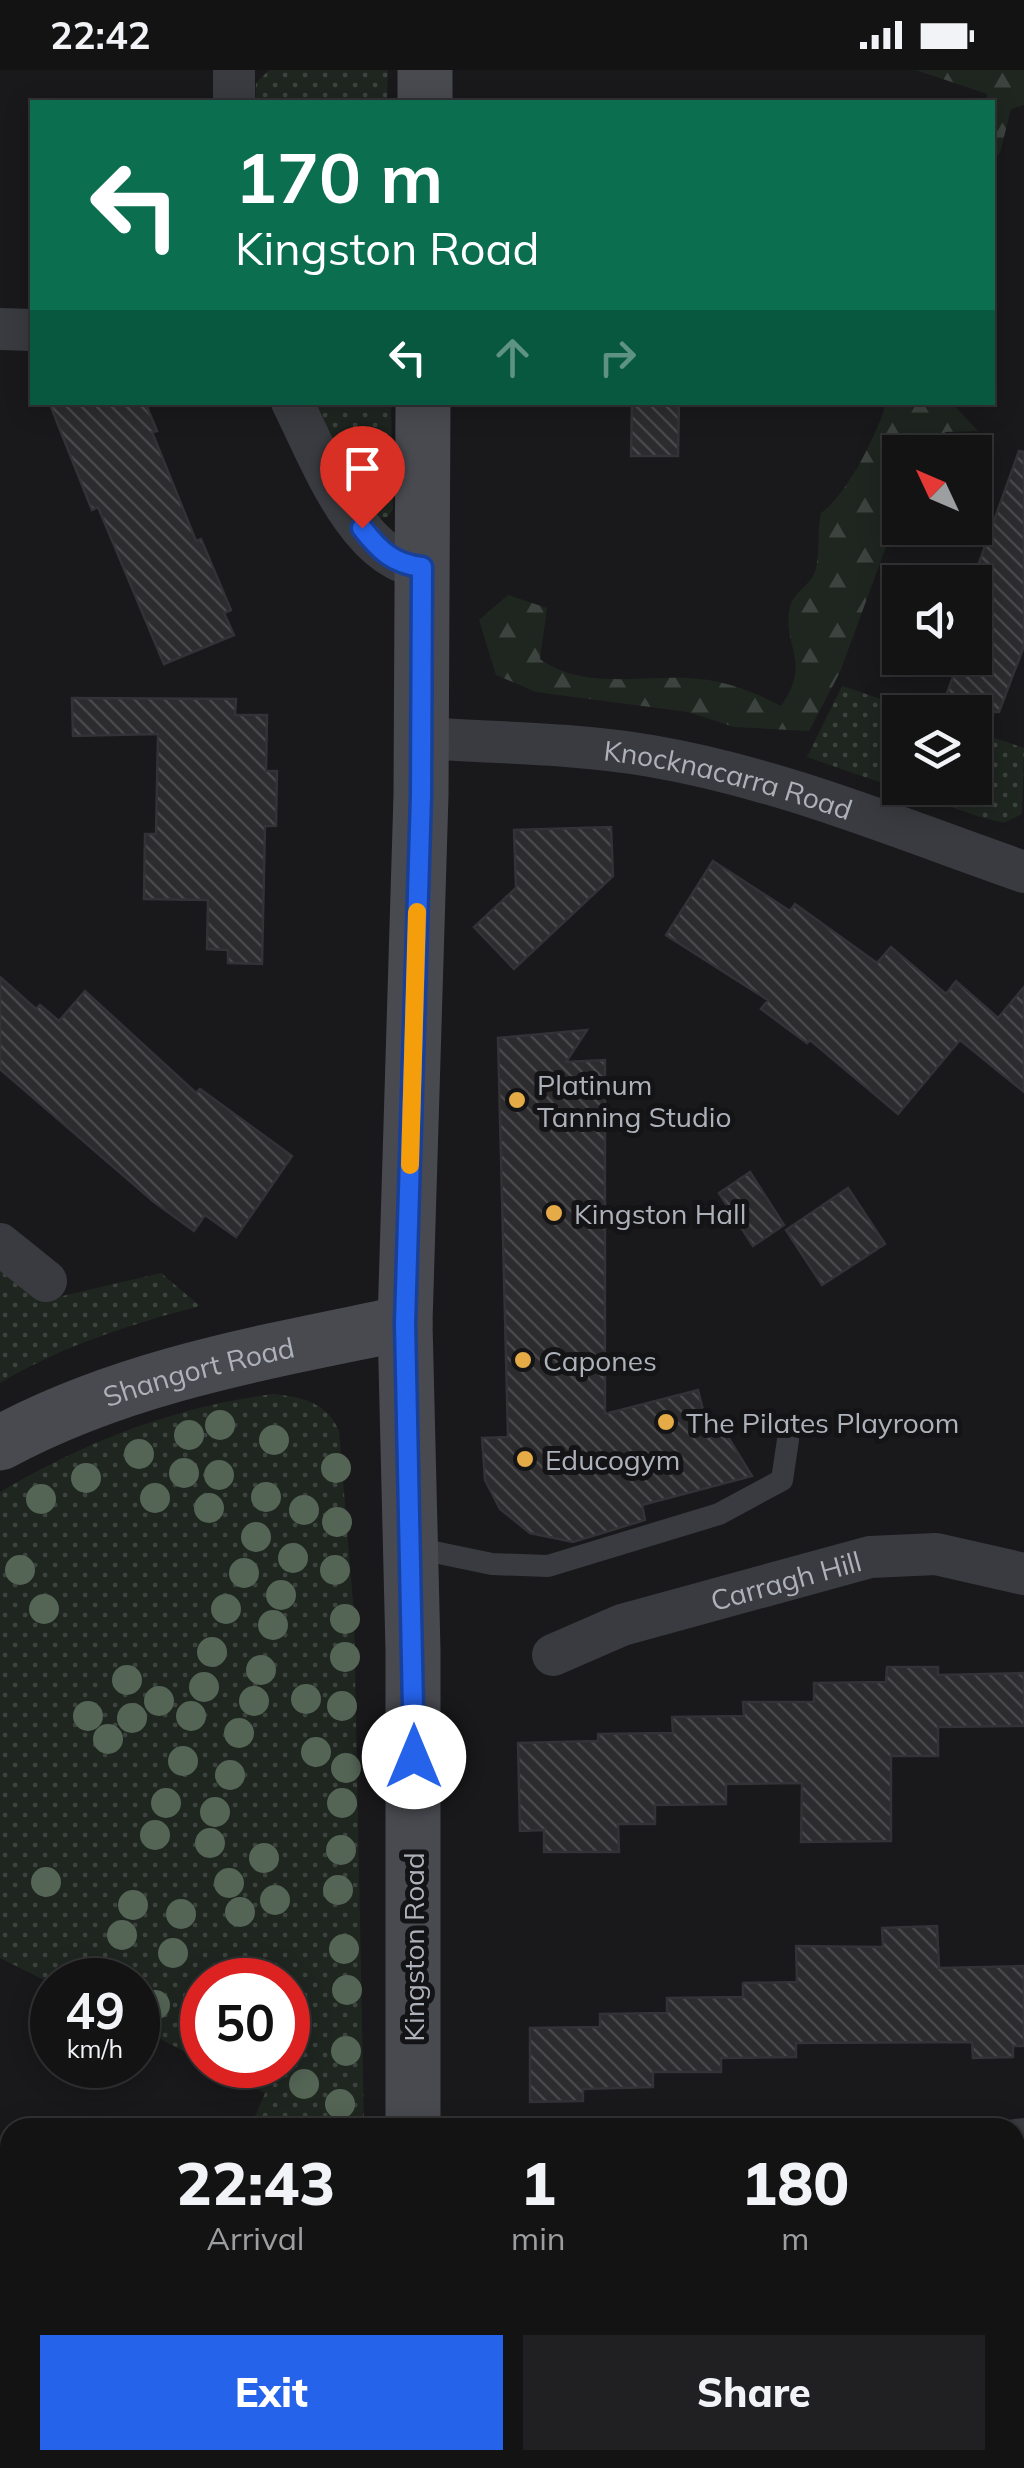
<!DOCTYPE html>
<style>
:root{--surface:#131314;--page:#202022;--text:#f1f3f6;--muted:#9d9ea0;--line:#323234;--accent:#2563eb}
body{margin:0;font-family:Mulish,sans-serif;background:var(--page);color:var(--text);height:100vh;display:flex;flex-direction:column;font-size:38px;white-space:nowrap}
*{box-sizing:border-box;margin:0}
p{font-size:32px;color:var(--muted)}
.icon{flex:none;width:55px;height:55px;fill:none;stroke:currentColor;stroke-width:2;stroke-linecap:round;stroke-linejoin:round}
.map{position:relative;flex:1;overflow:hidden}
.sheet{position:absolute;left:0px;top:2048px;width:1025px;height:352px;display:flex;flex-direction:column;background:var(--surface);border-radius:30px 30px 0 0;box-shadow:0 5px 25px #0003,0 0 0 2px var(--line)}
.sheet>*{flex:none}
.hud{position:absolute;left:30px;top:30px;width:965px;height:305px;border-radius:0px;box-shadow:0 5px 25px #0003,0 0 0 2px var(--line);background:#0b6e4f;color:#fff;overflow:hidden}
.needle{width:65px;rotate:314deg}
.controls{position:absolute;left:882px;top:365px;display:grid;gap:20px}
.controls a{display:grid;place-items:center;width:110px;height:110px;border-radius:0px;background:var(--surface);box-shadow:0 5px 25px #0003,0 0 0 2px var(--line);font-size:50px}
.speed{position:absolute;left:30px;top:1888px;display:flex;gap:20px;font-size:50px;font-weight:700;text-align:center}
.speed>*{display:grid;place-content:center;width:130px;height:130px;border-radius:50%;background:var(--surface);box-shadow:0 5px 25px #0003,0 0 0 2px var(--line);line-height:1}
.speed small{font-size:25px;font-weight:400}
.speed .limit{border:15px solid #d22;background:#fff;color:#111}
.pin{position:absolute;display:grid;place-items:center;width:85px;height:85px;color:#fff;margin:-102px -42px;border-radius:50% 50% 50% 0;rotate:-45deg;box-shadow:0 0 10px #0007}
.pin .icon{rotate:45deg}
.me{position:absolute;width:110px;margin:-55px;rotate:0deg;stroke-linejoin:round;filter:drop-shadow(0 0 8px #0008)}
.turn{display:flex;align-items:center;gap:35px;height:210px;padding:0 40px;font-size:45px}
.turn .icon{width:130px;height:130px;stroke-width:2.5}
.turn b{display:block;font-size:70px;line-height:85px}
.lanes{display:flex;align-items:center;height:95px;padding:0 40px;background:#0003;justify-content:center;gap:50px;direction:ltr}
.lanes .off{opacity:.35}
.eta{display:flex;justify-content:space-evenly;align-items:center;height:170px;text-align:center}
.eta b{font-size:60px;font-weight:800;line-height:70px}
.action{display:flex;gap:20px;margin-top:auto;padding:20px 40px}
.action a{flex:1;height:115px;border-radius:0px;background:var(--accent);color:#fff;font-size:40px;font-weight:800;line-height:115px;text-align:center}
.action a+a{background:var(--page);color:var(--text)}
.status{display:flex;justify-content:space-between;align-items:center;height:70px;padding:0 50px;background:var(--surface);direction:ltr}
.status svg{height:28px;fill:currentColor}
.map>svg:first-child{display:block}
.grass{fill:url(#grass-dots)}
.forest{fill:url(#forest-firs)}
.building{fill:url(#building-back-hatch);stroke:#333337;stroke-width:2.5}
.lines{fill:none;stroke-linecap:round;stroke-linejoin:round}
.lane{stroke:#3a3b40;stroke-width:22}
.street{stroke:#3a3b40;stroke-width:42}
.secondary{stroke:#494a50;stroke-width:55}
.tree{fill:#546556}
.route-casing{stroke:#184099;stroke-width:25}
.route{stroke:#2563eb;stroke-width:18}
.slow{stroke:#f59e0b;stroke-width:18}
.poi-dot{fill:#e5ab47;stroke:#141416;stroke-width:4}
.labels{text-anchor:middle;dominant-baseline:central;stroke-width:10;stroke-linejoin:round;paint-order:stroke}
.street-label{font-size:28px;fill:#adb1ba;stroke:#141416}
.poi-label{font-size:28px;fill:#adb1ba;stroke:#141416;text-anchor:start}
</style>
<div class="status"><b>22:42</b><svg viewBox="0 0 49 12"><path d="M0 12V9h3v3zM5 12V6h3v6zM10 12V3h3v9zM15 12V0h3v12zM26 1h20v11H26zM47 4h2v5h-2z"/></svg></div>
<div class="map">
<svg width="1024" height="2398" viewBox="0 0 1024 2398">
<defs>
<pattern id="grass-dots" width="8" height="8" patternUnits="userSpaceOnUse" patternTransform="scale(2.5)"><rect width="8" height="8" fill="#1f2620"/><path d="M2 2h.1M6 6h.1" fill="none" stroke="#3d433e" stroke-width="1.8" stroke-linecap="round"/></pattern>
<pattern id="forest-firs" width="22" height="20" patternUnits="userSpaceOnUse" patternTransform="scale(2.5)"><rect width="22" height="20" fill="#1f2620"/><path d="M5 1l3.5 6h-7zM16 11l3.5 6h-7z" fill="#3d433e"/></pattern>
<pattern id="building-back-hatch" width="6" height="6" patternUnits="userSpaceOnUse" patternTransform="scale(2.5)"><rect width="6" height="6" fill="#2c2c2f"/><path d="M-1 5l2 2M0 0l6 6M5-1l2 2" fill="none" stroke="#48484b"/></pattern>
</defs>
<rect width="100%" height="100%" fill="#19191b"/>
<path class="grass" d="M269 0H388L387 32H255L256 13Z
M314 333H391L393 439 388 447 379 448 365 434Z
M842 616 920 642H900V718H975V661L1024 678 1022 744 1004 753 980 747 807 687Z
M0 1200 39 1226 58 1227 161 1203 200 1236C131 1254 62 1276 0 1313Z
M273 1324C302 1327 327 1332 339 1361L354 1545 364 2057H261L252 2053 265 2023 211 1995H288V1910H202V1991L138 1957V1910H52V1914L0 1888V1422C86 1371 174 1337 273 1324Z
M1024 2349V2398H908L909 2390H1015V2350Z"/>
<path class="forest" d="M916 0H1024V35L1011 39 1000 83 993 89 992 32H987V24Z
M886 333H952L978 361 946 362 910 382H900V405L890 429V466L840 602 809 661 734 657 688 642 536 622 496 605 479 550 508 525 547 538 540 589C585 622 647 603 700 609 729 612 756 623 781 636 813 591 781 575 790 537 794 521 814 513 816 498 820 480 817 462 821 443 847 425 878 363 886 333Z"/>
<path class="building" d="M49 332H145L157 361 152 362 196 471 201 469 231 540 224 543 234 565 164 594 98 437 92 440Z
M632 332H679L678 386H631Z
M1019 381 1024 382V576L999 642H940L960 588H975V504Z
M72 628 236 629 235 645H267L266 701H277L276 756H265L262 894 228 893V880L207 879 208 830 144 829 145 764H156L158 664 73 666Z
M611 757 613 806 514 899 474 857 516 818 514 760Z
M713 791 790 841 795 834 877 893 891 877 946 924 956 911 998 948 1024 917V1022L960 970 898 1044 810 970 807 973 761 939 768 930 666 865Z
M0 907 36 939 40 935 59 951 85 921 196 1023 200 1019 292 1086 236 1167 205 1145 194 1161 154 1132 0 999Z
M587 960 566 992 605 990V1344L698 1320 705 1348 715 1346 752 1406 642 1435 645 1450 573 1472 530 1463 500 1439 485 1410 482 1368 508 1367 498 968Z
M750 1102 784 1155 753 1176 719 1123Z
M848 1118 885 1174 822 1215 786 1160Z
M887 1597H938V1605L1024 1603V1656L938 1657V1686H891V1771L801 1772 802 1713 726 1714V1734L655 1735V1754H618L619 1782H544V1760L520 1761 518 1673 598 1671V1664L673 1663 672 1647 744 1646 743 1632H814V1613L886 1612Z
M937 1856 939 1898 1024 1896V1976H1013V1987L973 1988 972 1972 796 1973V1987L721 1988V2002H653V2017L583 2019V2031L530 2032V1958L600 1957V1944L667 1943V1928L743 1927V1913L797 1912 796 1876 883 1877 882 1858Z"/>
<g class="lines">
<path class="lane" d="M410 1477 492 1494 548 1496 719 1444 782 1410 788 1370"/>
<g class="street">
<path d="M234 32V0"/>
<path d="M0 259 32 260"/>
<path d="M292 332C319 385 357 491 422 497"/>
<path id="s1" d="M422 668C497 673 577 673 651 686 780 708 901 759 1024 802"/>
<path d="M0 1174 46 1211"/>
<path id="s2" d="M553 1585 622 1555 870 1487 936 1484 1024 1504"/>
<path d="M1015 2070 1024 2069"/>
</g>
<g class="secondary">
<path d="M425 32V0"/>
<path id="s3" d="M0 1373C126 1305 266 1282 405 1253"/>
<path d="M413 2058V1581L405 1253 421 725 423 332"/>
<path d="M413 2398V2390"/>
</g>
</g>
<g class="tree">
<circle cx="220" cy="1355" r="15"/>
<circle cx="189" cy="1365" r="15"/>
<circle cx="274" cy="1370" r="15"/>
<circle cx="139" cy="1384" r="15"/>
<circle cx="336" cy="1398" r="15"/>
<circle cx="184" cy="1403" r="15"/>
<circle cx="219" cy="1405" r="15"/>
<circle cx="86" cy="1408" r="15"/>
<circle cx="266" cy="1427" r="15"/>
<circle cx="155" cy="1428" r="15"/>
<circle cx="41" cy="1429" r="15"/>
<circle cx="209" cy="1438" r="15"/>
<circle cx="304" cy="1440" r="15"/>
<circle cx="337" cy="1452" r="15"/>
<circle cx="256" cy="1467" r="15"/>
<circle cx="293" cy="1488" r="15"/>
<circle cx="20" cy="1500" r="15"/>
<circle cx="335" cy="1500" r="15"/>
<circle cx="244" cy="1503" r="15"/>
<circle cx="281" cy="1525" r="15"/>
<circle cx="44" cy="1539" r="15"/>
<circle cx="226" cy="1539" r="15"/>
<circle cx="345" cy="1549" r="15"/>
<circle cx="273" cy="1555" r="15"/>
<circle cx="212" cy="1582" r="15"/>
<circle cx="345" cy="1587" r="15"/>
<circle cx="261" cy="1600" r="15"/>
<circle cx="127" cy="1610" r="15"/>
<circle cx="204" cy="1617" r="15"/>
<circle cx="306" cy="1629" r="15"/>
<circle cx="159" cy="1631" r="15"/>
<circle cx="254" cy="1631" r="15"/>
<circle cx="342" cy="1636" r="15"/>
<circle cx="88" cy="1646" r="15"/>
<circle cx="191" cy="1646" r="15"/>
<circle cx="132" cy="1648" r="15"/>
<circle cx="239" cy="1663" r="15"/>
<circle cx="108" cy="1669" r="15"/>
<circle cx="316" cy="1682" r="15"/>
<circle cx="183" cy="1691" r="15"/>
<circle cx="346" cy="1698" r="15"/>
<circle cx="230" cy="1705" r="15"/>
<circle cx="166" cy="1733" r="15"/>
<circle cx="342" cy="1733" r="15"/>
<circle cx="215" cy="1742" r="15"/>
<circle cx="155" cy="1765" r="15"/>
<circle cx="210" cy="1773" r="15"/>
<circle cx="341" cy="1780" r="15"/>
<circle cx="264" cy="1788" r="15"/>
<circle cx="46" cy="1812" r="15"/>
<circle cx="229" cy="1813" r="15"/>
<circle cx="338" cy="1820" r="15"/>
<circle cx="275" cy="1830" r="15"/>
<circle cx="133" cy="1835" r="15"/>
<circle cx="240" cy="1842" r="15"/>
<circle cx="181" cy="1844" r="15"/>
<circle cx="122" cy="1865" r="15"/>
<circle cx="344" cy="1879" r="15"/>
<circle cx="173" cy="1883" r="15"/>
<circle cx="347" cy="1920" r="15"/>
<circle cx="155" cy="1935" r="15"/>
<circle cx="346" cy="1981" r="15"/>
<circle cx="304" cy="2014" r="15"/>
<circle cx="340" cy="2034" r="15"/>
</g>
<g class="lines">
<g class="route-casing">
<path id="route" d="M362 458C379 480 393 494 422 497L421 726 405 1253 414 1687"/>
</g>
<use href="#route" class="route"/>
<path class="slow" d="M410 1095 417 842"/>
</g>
<g class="poi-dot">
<circle cx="517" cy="1030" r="10"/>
<circle cx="554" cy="1143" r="10"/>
<circle cx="523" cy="1290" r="10"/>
<circle cx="666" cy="1352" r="10"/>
<circle cx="525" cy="1389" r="10"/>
</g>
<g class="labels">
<g class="street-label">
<text stroke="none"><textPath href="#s1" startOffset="310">Knocknacarra Road</textPath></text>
<text stroke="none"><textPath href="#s3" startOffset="212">Shangort Road</textPath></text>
<text stroke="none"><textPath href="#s2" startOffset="245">Carragh Hill</textPath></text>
<text transform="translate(413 1877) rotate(-90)">Kingston Road</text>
</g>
<g class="poi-label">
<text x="537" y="1014">Platinum<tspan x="537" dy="32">Tanning Studio</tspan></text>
<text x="574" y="1143">Kingston Hall</text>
<text x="543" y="1290">Capones</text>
<text x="686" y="1352">The Pilates Playroom</text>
<text x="545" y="1389">Educogym</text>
</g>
</g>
</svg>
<div class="controls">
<a><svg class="needle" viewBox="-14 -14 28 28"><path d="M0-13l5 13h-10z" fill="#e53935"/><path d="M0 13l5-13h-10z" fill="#9d9ea0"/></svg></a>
<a><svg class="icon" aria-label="sound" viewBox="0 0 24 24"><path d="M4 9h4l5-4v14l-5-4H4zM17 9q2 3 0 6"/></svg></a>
<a><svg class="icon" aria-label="layers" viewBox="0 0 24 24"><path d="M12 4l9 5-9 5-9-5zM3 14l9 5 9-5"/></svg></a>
</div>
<div class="speed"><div>49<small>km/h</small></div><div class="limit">50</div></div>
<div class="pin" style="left:362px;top:458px;background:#d93025"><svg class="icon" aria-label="arrive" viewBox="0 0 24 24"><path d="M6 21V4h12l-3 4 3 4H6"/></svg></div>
<svg class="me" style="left:414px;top:1687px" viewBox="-20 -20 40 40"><circle r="19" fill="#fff"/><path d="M0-13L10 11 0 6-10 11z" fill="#2563eb"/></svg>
<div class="hud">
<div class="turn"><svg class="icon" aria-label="left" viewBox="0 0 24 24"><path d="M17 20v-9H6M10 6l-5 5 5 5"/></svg><div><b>170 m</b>Kingston Road</div></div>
<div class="lanes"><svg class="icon" aria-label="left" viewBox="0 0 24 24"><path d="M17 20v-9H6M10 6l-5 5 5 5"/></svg><svg class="icon off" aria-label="ahead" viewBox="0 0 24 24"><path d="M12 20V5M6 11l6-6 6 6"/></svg><svg class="icon off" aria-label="right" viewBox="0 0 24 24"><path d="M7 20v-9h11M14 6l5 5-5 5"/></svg></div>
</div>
<section class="sheet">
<div class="eta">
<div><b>22:43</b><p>Arrival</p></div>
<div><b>1</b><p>min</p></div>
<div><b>180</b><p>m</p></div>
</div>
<div class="action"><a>Exit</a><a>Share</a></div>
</section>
</div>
